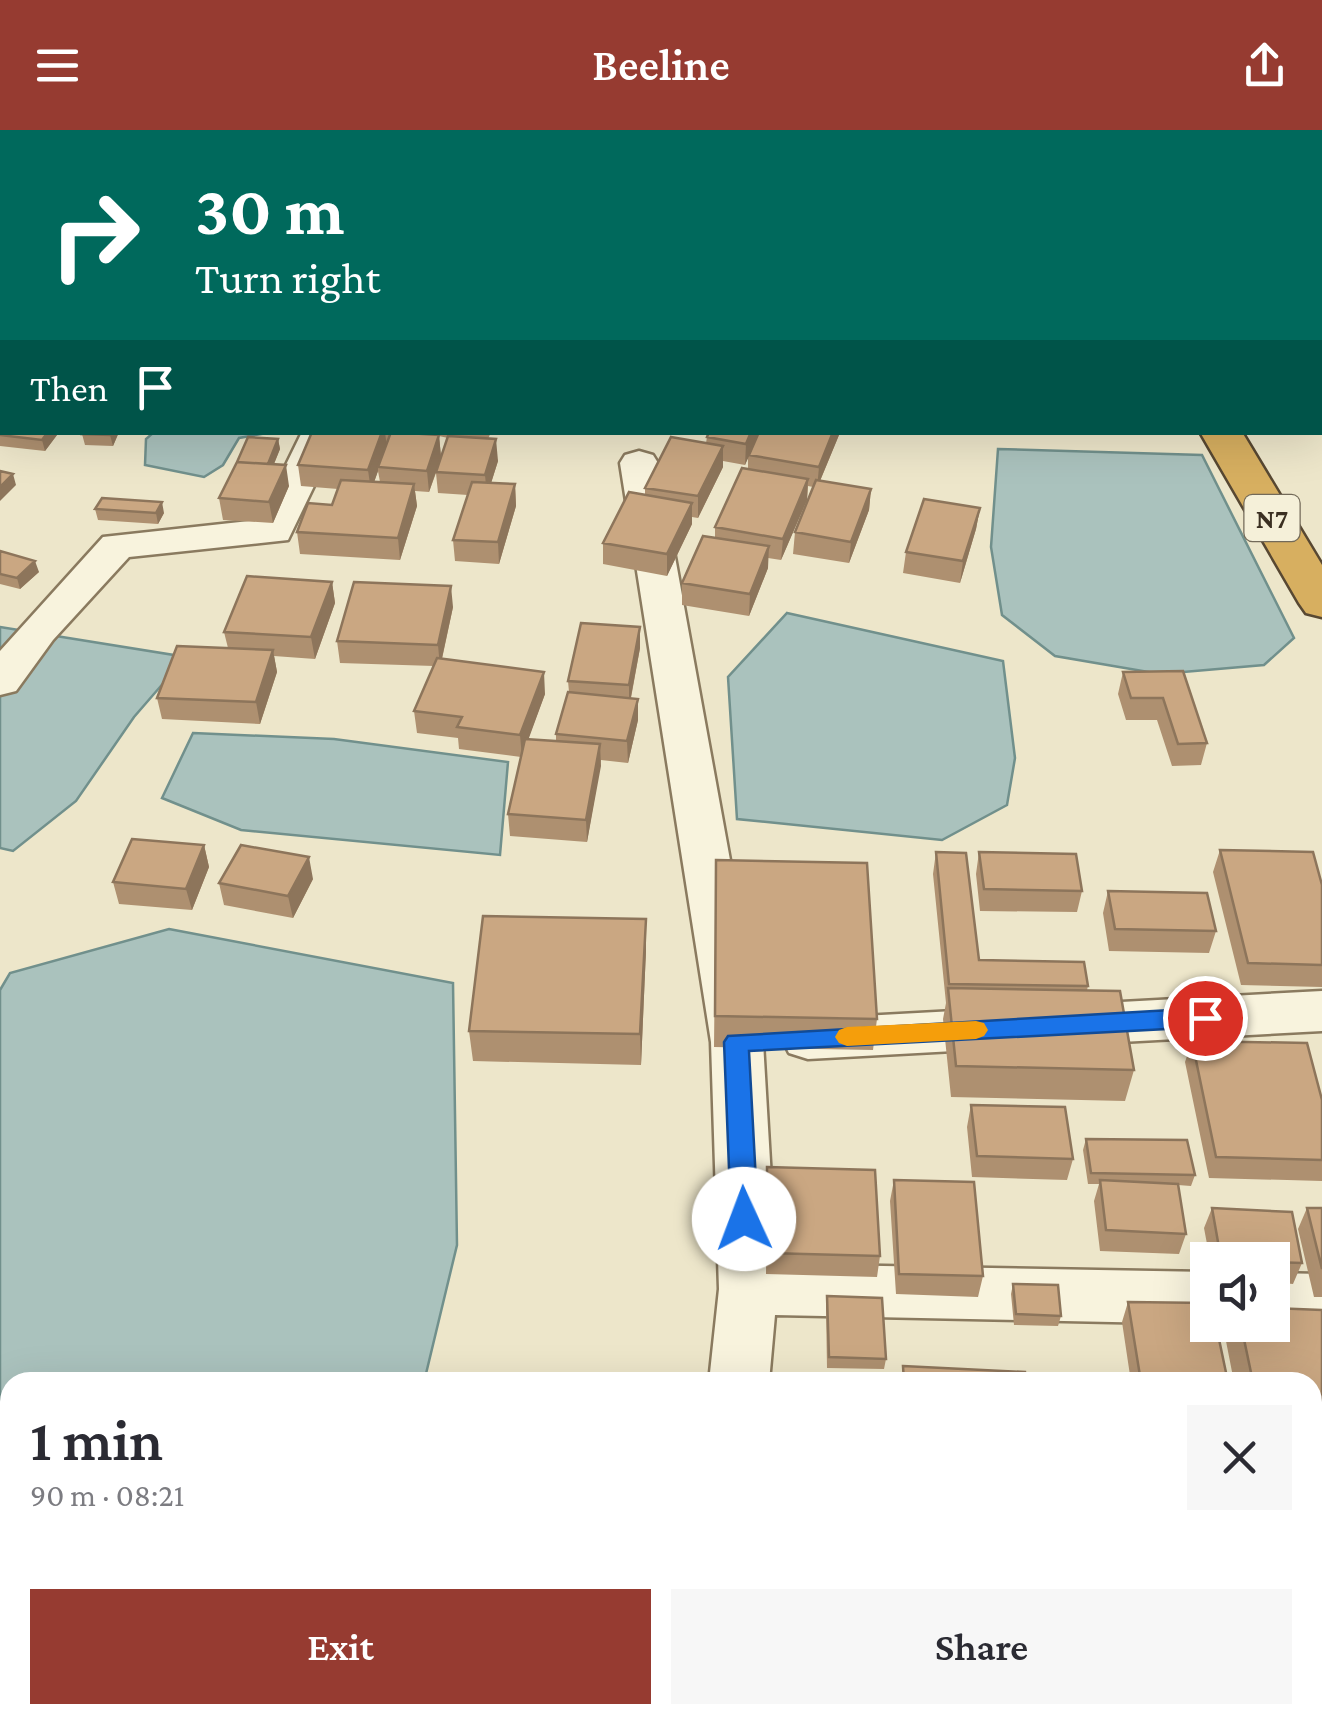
<!DOCTYPE html>
<meta charset="utf-8">
<style>
:root{--surface:#fff;--page:#f7f7f7;--text:#2b2b33;--muted:#7c7c81;--accent:#963b31}
body{margin:0;font-family:"Crimson Pro",serif;background:var(--page);color:var(--text);height:100vh;display:flex;flex-direction:column;font-size:38px;white-space:nowrap}
*{box-sizing:border-box;margin:0}
p{font-size:32px;color:var(--muted)}
.icon{flex:none;width:55px;height:55px;fill:none;stroke:currentColor;stroke-width:2;stroke-linecap:round;stroke-linejoin:round}
.map{position:relative;flex:1;overflow:hidden}
.drawer{position:absolute;left:0px;top:1242px;width:1322px;height:352px;display:flex;flex-direction:column;background:var(--surface);border-radius:30px 30px 0 0;box-shadow:0 10px 40px #0002}
.drawer>*{flex:none}
.guide{position:absolute;left:0px;top:0px;width:1322px;height:305px;box-shadow:0 10px 40px #0002;background:#00695c;color:#fff;overflow:hidden}
.buttons{position:absolute;left:1190px;top:1112px;display:grid;gap:20px}
.buttons a{display:grid;place-items:center;width:100px;height:100px;border-radius:0px;background:var(--surface);box-shadow:0 10px 40px #0002;font-size:50px}
.pin{position:absolute;display:grid;place-items:center;width:85px;height:85px;color:#fff;margin:-42px;border:5px solid #fff;border-radius:50%;box-shadow:0 2px 10px #0007}
.me{position:absolute;width:110px;margin:-55px;rotate:358deg;stroke-linejoin:round;filter:drop-shadow(0 0 8px #0008)}
.turn{display:flex;align-items:center;gap:35px;height:210px;padding:0 30px;font-size:45px}
.turn .icon{width:130px;height:130px;stroke-width:2.5}
.turn b{display:block;font-size:70px;line-height:85px}
.then{display:flex;align-items:center;height:95px;padding:0 30px;background:#0003;gap:20px;font-size:38px}
.round{display:grid;place-items:center;flex:none;width:105px;height:105px;border-radius:0px;background:var(--page)}
.summary{display:flex;align-items:center;justify-content:space-between;height:170px;padding:0 30px}
h1{font-size:60px;font-weight:600;line-height:75px}
.action{display:flex;gap:20px;margin-top:auto;padding:20px 30px}
.action a{flex:1;height:115px;border-radius:0px;background:var(--accent);color:#fff;font-size:40px;font-weight:600;line-height:115px;text-align:center}
.action a+a{background:var(--page);color:var(--text)}
header{display:flex;justify-content:space-between;align-items:center;height:130px;padding:0 30px;background:var(--accent);color:#fff;font-size:45px;font-weight:600}
.map>svg:first-child{display:block}
.water{fill:#aac2bd;stroke:#71908c;stroke-width:2.5}
.lines{fill:none;stroke-linecap:round;stroke-linejoin:round}
.minor-casing{stroke:#8a7a5f;stroke-width:5}
.highway-casing{stroke:#584832;stroke-width:5}
.minor{fill:#f8f3dd;fill-rule:evenodd}
.highway{fill:#d7af60;fill-rule:evenodd}
.wall{fill:#ae9070;fill-rule:evenodd}
.shaded-wall{fill:#8d755b}
.building{fill:#caa782;stroke:#8d755b;stroke-width:2.5}
.route{fill:#1a73e8;stroke:#114b97;stroke-width:2.5}
.slow{fill:#f59e0b}
.labels{text-anchor:middle;dominant-baseline:central;stroke-width:8;stroke-linejoin:round;paint-order:stroke}
.shield{fill:#f5f0d9;stroke:#736a59;stroke-width:2.5}
.shield-label{font-size:28px;font-weight:bold;fill:#3b3022}
</style>
<header><svg class="icon" aria-label="menu" viewBox="0 0 24 24"><path d="M4 6h16M4 12h16M4 18h16"/></svg>Beeline<svg class="icon" aria-label="share" viewBox="0 0 24 24"><path d="M12 15V3M7 8l5-5 5 5M5 13v7h14v-7"/></svg></header>
<div class="map">
<svg width="1322" height="1594" viewBox="0 0 1322 1594">
<rect width="100%" height="100%" fill="#ede6ca"/>
<path class="water" d="M153 303V302L267 303 239 308 223 335 204 347 145 335 146 309Z
M998 319 1202 325 1294 508 1264 535 1160 544 1055 526 1002 485 991 417Z
M787 483 1003 531 1015 628 1007 675 942 710 737 689 728 547Z
M0 497 186 527 134 587 76 671 13 721 0 718Z
M193 603 334 609 508 632 500 725 241 700 162 668Z
M169 799 453 853 457 1115 424 1252H10V1404H0V860L10 843Z"/>
<g class="lines">
<g class="minor-casing">
<path id="minor" d="M773 0H803V2H773Z
M1320 23H1322V41H1320Z
M302 302H340L288 410 129 427 53 510 16 561 0 565V521L103 407 259 390Z
M639 321 653 325 658 333 763 912 776 1134 1208 1142V1194L775 1185 769 1252H709L719 1159 711 912 620 333 625 325Z
M1322 861V901L808 929 789 923 782 909 789 895 808 889Z
M1272 1143 1322 1144V1196L1272 1195Z
M0 1530H10V1585H36L34 1588 21 1594H0Z
M762 1585H1064L1068 1594H766Z"/>
</g>
<g class="highway-casing">
<path id="highway" d="M1042 0H1076L1077 2H1044Z
M1200 302H1242L1322 435V487L1306 483 1299 473Z"/>
</g>
<use href="#minor" class="minor"/>
<use href="#highway" class="highway"/>
</g>
<path class="wall" d="M43 0H108L107 2H44Z
M178 0H283V1L282 2H178Z
M462 0H531L530 2 483 1V2Z
M800 0H877V2H800Z
M889 0H1008V2H890Z
M1274 0H1315L1314 2H1273Z
M1318 0H1322V14H1320V2H1317Z
M2 103V144H0V106Z
M1320 116H1322V148L1320 143Z
M1320 151H1322V221H1320Z
M0 218 2 225V288H0Z
M0 299 2 302H56L57 305 45 321 0 316Z
M119 302 113 316 85 315 82 304Z
M312 302H402L426 305 412 302H491L488 309 498 331 491 353 515 354 516 376 499 434 455 431 453 410 468 365 438 363 436 343 429 362 415 361 417 376 400 430 300 424 297 402 332 375 338 359 301 356 298 335ZM439 306 448 308 441 326ZM378 341 380 352H374Z
M839 305 820 351 871 359 869 380 849 433 793 424 795 402 813 357 808 356 807 370 781 430 768 428V438L749 486 682 475V453L715 408V397L748 339V327L745 335 723 331V337L698 388 692 387V394L667 446 603 434V413L645 365V358L706 313 707 307Z
M278 309 280 319 274 334 289 356 273 393 223 390 219 368Z
M980 378 976 399 960 453 903 443 906 422Z
M95 379 164 383 158 394 98 390Z
M0 421 39 442 20 459 0 454Z
M332 452 335 473 315 529 274 526 277 542 260 594 162 589 157 568 228 518 224 502Z
M453 477 442 529 545 564 528 609 556 611V604L569 562 568 551 640 497V518L631 568 638 569V590L628 633 601 630 587 712 510 706 508 684 521 627 459 619 458 608 417 603 414 581 434 536 340 533 337 511Z
M1183 541 1207 613 1201 635 1172 636 1157 590H1126L1118 564 1123 542Z
M204 715 209 737 192 780 119 774 113 752Z
M1220 720 1322 755V857L1241 855 1213 742Z
M936 722 979 830 1088 856 1087 860 1134 940 1125 971 951 967 943 889 946 873 933 744Z
M979 722 1082 761 1077 782 980 781 976 744Z
M716 730 877 889 873 920 714 917Z
M313 749 293 788 224 775 219 753Z
M1108 761 1216 801 1209 823 1109 821 1103 783Z
M646 789V820L641 935 473 931 469 901Z
M1192 911 1322 970V1051L1209 1048 1185 932Z
M971 975 1073 1029 1067 1050 972 1047 967 997Z
M1086 1009 1195 1045 1191 1056 1178 1055 1186 1104 1179 1124 1100 1121 1094 1071 1099 1054H1088L1083 1020Z
M767 1037 880 1126 877 1147 766 1144Z
M894 1050 983 1146 978 1167 896 1164 890 1071Z
M1212 1078 1302 1133 1293 1154 1272 1152V1130H1210L1204 1098Z
M1307 1078H1322V1167H1314L1298 1099Z
M1013 1154 1061 1186 1058 1196 1014 1195 1011 1164Z
M827 1166 886 1229 884 1239 827 1238 826 1177Z
M1128 1172 1228 1252H1131L1122 1192Z
M1322 1180V1342H1312V1252H1234L1225 1206 1230 1195H1272Z
M1322 1365V1390L1319 1371Z
M0 1424H10V1512H0Z
M1312 1493 1320 1536 1312 1547Z"/>
<path class="shaded-wall" d="M48 302H56L57 305 45 321 42 310Z
M111 302H119L113 316 110 305Z
M382 302H385L387 318 378 337V341L371 361 368 340Z
M751 302H760L745 335 746 314Z
M833 302H839V305L817 358 819 337Z
M439 305 441 327 429 362 427 341Z
M278 309 280 319 269 346 267 335Z
M496 309 498 331 487 366 485 345Z
M723 316V337L698 388V366Z
M286 335 289 356 273 393 269 372Z
M13 344 16 355 0 371V357Z
M808 349 807 370 781 430 783 409Z
M414 354 417 376 400 430 398 408Z
M515 354 516 376 499 434 498 412Z
M871 359 869 380 849 433 851 412Z
M162 372 164 383 158 394 156 383Z
M692 373V394L667 446V424Z
M980 378 976 399 960 453 963 431Z
M769 416 768 438 749 486 750 464Z
M35 431 39 442 20 459 17 448Z
M332 452 335 473 315 529 311 507Z
M451 456 453 477 440 537 438 515Z
M640 497V518L629 577V555Z
M273 520 277 542 260 594 256 572Z
M544 542 545 564 522 627 520 605Z
M638 569V590L628 633 627 611Z
M600 614 601 636 587 712 586 690Z
M204 715 209 737 192 780 186 759Z
M309 727 313 749 293 788 288 766Z
M646 789V820L641 935 640 904Z"/>
<path class="building" d="M43 0H101L100 2Z
M462 0H479L478 2H460Z
M608 0H688L687 2H637Z
M696 0H755L754 2H695Z
M1201 0H1252L1266 2H1200Z
M1289 0H1313V2Z
M1320 61H1322V83H1320Z
M0 68H2V90H0Z
M2 103V125L0 124V106Z
M1320 151H1322V172H1320Z
M1320 193H1322V210H1320Z
M0 228H2V267H0Z
M2 296V302H48L42 310 0 305V299Z
M83 302H111L110 305 82 304Z
M312 302H382L368 340 298 335Z
M391 302 439 305 427 341 378 337Z
M709 302H751L746 314 707 307Z
M759 302H833L819 337 749 325Z
M448 306 496 309 485 345 436 342Z
M248 307 278 309 268 334 237 332Z
M671 307 723 316 698 366 645 358Z
M237 332 286 335 269 372 219 368Z
M742 338 808 349 783 409 715 397Z
M0 341 13 344 0 357Z
M341 350 414 354 398 408 297 402 308 373 332 375Z
M816 350 871 359 851 412 795 402Z
M472 352 515 354 498 412 453 410Z
M629 362 692 373 667 424 603 413Z
M102 368 162 372 156 383 95 379Z
M924 369 980 378 963 431 906 422Z
M703 406 769 416 750 464 682 453Z
M0 421 35 431 17 448 0 444Z
M247 446 332 452 311 507 224 502Z
M354 452 451 456 438 515 337 511Z
M581 493 640 497 629 555 568 551Z
M177 516 273 520 256 572 157 568Z
M437 528 544 542 520 605 457 597 462 587 414 581Z
M1183 541 1207 613 1178 614 1163 568H1131L1123 542Z
M568 562 638 569 627 611 556 604Z
M525 609 600 614 586 690 508 684Z
M132 709 204 715 186 759 113 752Z
M241 715 309 727 288 766 219 753Z
M1220 720 1313 722 1322 755V835L1248 833Z
M936 722 966 723 979 830 1084 832 1088 856 949 854Z
M979 722 1076 724 1082 761 984 759Z
M716 730 867 733 877 889 715 886Z
M1108 761 1207 763 1216 801 1115 799Z
M483 786 646 789 640 904 469 901Z
M948 858 1120 861 1134 940 956 936Z
M1192 911 1307 913 1322 970V1030L1216 1027Z
M971 975 1065 977 1073 1029 977 1026Z
M1086 1009 1187 1010 1195 1045 1091 1043Z
M767 1037 875 1040 880 1126 767 1123Z
M894 1050 974 1052 983 1146 899 1144Z
M1100 1050 1178 1054 1186 1104 1106 1100Z
M1212 1078 1292 1082 1302 1133 1272 1132V1130L1221 1129Z
M1307 1078H1322V1139Z
M1013 1154 1058 1155 1061 1186 1016 1184Z
M827 1166 882 1168 886 1229 829 1227Z
M1128 1172 1208 1173V1195H1216L1228 1252H1141Z
M1272 1178 1322 1180V1314H1312V1252H1253L1241 1195H1272Z
M903 1236 1025 1242 1026 1252H904Z
M0 1424H10V1487H0Z
M1312 1493 1320 1536 1312 1535Z
M600 1585H706L705 1594H599Z"/>
<path class="route" d="M1205 878 1217 888 1205 897 749 921 758 1089 754 1096 744 1100 735 1096 731 1089 724 912 728 906Z"/>
<path class="slow" d="M976 891 984 893 988 900 984 906 976 909 847 916 839 913 835 907 839 900 847 897Z"/>
<g class="labels">
<rect class="shield" x="1244.5" y="365" width="55" height="46" rx="8"/>
<g class="shield-label">
<text x="1272" y="388">N7</text>
</g>
</g>
</svg>
<div class="buttons">
<a><svg class="icon" aria-label="sound" viewBox="0 0 24 24"><path d="M4 9h4l5-4v14l-5-4H4zM17 9q2 3 0 6"/></svg></a>
</div>
<div class="pin" style="left:1205px;top:888px;background:#d93025"><svg class="icon" aria-label="arrive" viewBox="0 0 24 24"><path d="M6 21V4h12l-3 4 3 4H6"/></svg></div>
<svg class="me" style="left:744px;top:1089px" viewBox="-20 -20 40 40"><circle r="19" fill="#fff"/><path d="M0-13L10 11 0 6-10 11z" fill="#1a73e8"/></svg>
<div class="guide">
<div class="turn"><svg class="icon" aria-label="right" viewBox="0 0 24 24"><path d="M7 20v-9h11M14 6l5 5-5 5"/></svg><div><b>30 m</b>Turn right</div></div>
<div class="then">Then<svg class="icon" aria-label="arrive" viewBox="0 0 24 24"><path d="M6 21V4h12l-3 4 3 4H6"/></svg></div>
</div>
<section class="drawer">
<div class="summary"><div><h1>1 min</h1><p>90 m · 08:21</p></div><a class="round"><svg class="icon" aria-label="close" viewBox="0 0 24 24"><path d="M6 6l12 12M18 6L6 18"/></svg></a></div>
<div class="action"><a>Exit</a><a>Share</a></div>
</section>
</div>
